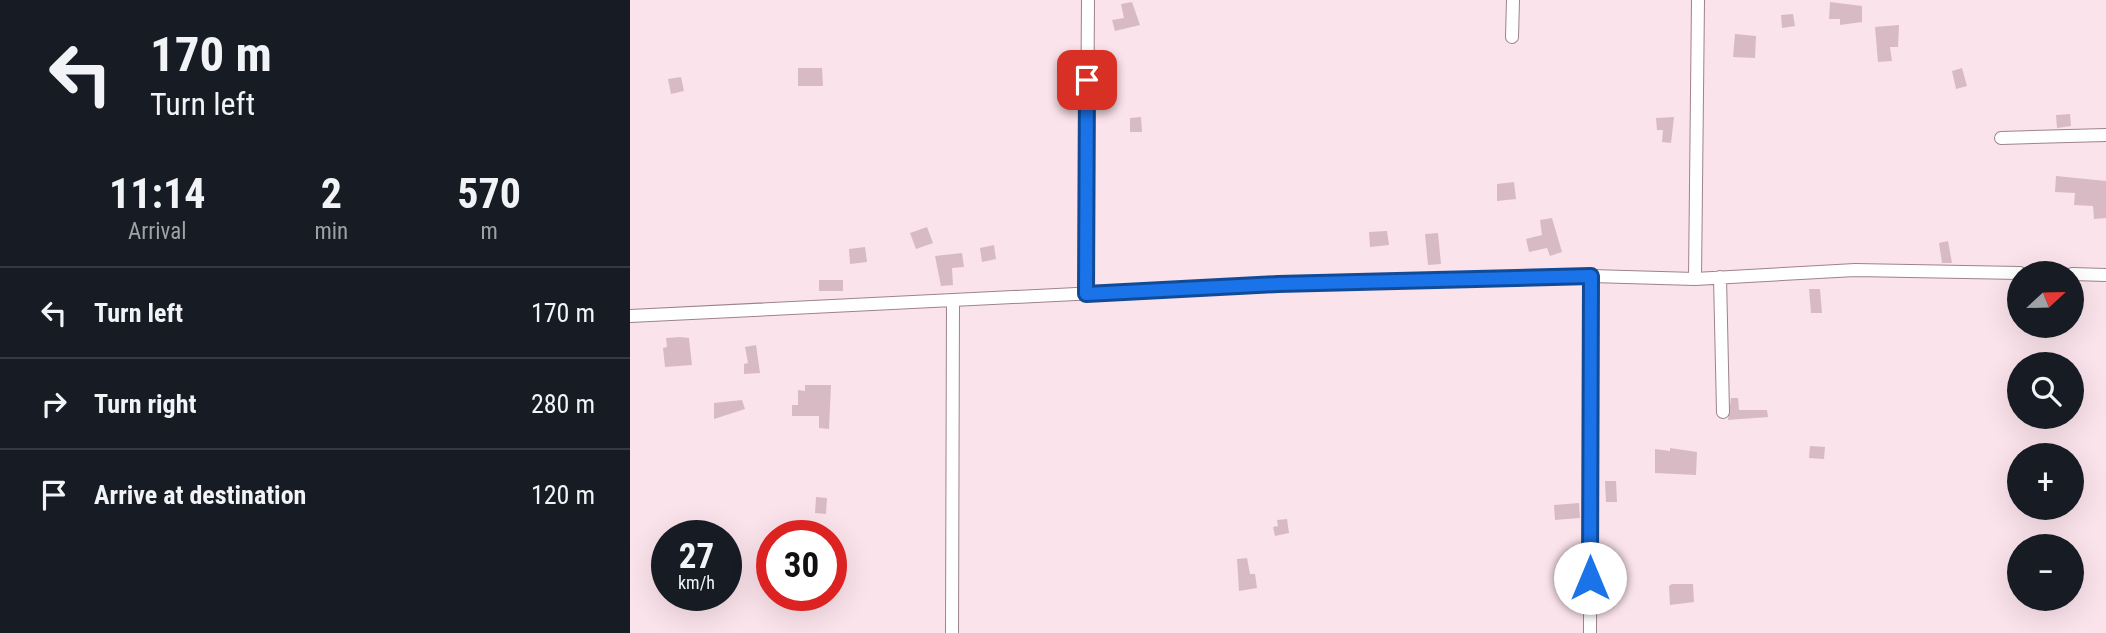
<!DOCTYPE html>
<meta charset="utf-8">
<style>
:root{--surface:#171b24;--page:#242831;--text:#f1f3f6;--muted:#9ea1a6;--line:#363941}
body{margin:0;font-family:"Roboto Condensed",sans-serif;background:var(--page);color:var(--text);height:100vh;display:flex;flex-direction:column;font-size:26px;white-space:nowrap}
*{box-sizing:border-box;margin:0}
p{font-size:23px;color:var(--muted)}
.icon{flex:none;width:38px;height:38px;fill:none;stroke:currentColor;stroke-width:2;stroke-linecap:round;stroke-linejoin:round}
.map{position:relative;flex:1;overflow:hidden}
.sheet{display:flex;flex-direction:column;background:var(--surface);width:630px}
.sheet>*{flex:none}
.guide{background:#171b24;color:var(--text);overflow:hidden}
.needle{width:46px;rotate:68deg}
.buttons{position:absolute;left:1377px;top:261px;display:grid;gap:14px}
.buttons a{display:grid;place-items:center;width:77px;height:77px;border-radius:50%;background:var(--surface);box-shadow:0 7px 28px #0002;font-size:35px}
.speed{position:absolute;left:21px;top:520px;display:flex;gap:14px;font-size:35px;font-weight:700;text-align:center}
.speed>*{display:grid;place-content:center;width:91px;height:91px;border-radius:50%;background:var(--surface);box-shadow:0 7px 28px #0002;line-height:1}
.speed small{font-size:18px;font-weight:400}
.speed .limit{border:10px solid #d22;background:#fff;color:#111}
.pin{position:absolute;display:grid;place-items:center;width:60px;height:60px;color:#fff;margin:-30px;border-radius:14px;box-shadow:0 4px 10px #0006}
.me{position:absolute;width:77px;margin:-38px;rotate:0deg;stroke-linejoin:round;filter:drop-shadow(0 0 5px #0008)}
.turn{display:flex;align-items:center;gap:24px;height:147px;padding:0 35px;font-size:32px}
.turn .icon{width:91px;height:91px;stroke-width:2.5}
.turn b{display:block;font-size:49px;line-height:60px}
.eta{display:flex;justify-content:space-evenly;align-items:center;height:119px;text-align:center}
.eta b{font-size:42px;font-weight:700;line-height:49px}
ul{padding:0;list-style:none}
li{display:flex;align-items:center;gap:21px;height:91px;padding:0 35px;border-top:2px solid var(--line)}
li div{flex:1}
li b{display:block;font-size:26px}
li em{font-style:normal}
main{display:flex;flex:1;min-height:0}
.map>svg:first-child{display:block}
.building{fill:#d8bac5}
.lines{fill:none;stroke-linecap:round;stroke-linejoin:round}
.street-casing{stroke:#9e828c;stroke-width:14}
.street{stroke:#fff;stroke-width:12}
.route-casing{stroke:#114b97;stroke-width:18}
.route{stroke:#1a73e8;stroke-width:12}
</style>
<main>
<section class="sheet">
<div class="guide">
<div class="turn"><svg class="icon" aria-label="left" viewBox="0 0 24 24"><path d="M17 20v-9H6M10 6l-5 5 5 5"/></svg><div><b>170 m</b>Turn left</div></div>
</div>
<div class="eta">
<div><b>11:14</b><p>Arrival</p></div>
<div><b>2</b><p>min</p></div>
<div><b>570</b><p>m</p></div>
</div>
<ul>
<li><svg class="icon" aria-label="left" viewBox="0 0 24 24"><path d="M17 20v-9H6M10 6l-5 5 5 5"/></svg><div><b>Turn left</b></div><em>170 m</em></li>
<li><svg class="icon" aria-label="right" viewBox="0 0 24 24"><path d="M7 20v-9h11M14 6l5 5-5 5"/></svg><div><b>Turn right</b></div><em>280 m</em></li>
<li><svg class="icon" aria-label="arrive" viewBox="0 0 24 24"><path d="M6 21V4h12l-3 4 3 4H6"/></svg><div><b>Arrive at destination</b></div><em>120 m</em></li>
</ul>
</section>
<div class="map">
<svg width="1476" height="633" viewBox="0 0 1476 633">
<rect width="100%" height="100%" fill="#fbe3eb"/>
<path class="building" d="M502 2 510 25 485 31 482 20 494 18 491 4Z
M1200 2 1232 6V22L1210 25V19H1199Z
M1163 14 1165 26 1152 28 1151 15Z
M1269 25 1268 47H1260L1262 61 1248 62 1245 27Z
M1105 34 1126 36 1125 58 1103 57Z
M168 68H192L193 86H168Z
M1332 68 1337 86 1326 89 1322 71Z
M51 77 54 91 41 94 38 79Z
M1440 114 1441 126 1427 128 1426 115Z
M511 117 512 132H500V118Z
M1044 117 1041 143 1032 142 1033 130H1027L1026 118Z
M1426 176 1476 181V218L1464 219 1463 206 1444 205 1445 193 1425 192Z
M884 182 886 199 867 201V184Z
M922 218 932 252 920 256 917 248 899 252 896 239 912 235 910 220Z
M297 227 303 243 286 249 280 233Z
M757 231 759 245 740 247 739 232Z
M808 233 811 264 798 265 795 234Z
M1318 241 1322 263H1312L1309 243Z
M364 245 366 259 352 262 350 248Z
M235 247 237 262 220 264 219 249Z
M332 253 334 267 322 268 323 285 311 286 305 256Z
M189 280H213V291H189Z
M1179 289H1190L1192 313H1181Z
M50 337 59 338 62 365 35 367 33 348 37 347 36 338Z
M126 345 130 373 114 374V364L118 363 115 347Z
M175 385H201L199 429 189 428V416H162V405H168V390L175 391Z
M1101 398H1108L1109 410H1137L1138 417 1098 420Z
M112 400 115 409 84 419V403Z
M1180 446 1195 447 1194 459 1179 458Z
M1040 448 1067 452 1066 475 1025 473V449L1040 451Z
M975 481H986L987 502H976Z
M186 497 197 498 196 514 185 513Z
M949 503 950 518 925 520 924 505Z
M657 519 659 533 645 536 643 527 648 526 647 520Z
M617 558 620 574H625L627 588 609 591 607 559Z
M1042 584H1063L1064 602 1040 605 1039 586Z"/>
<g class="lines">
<g class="street-casing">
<path id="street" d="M882 37 883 0
M1371 138 1476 135
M1442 274 1476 275
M1090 277 1093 412
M1065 279 1068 0
M456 294 458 0
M0 316 648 284 961 276 1065 279 1225 270 1390 273
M322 633 323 301
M960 633 961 276"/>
</g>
<use href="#street" class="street"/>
</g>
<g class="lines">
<g class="route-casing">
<path id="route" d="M457 80 456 294 648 284 961 276 960 578"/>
</g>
<use href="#route" class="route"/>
</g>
</svg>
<div class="buttons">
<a><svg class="needle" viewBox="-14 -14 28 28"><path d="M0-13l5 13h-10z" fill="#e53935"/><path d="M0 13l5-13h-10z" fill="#9ea1a6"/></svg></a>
<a><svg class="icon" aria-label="search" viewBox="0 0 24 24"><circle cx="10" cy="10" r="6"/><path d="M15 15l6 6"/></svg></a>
<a>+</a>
<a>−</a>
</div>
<div class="speed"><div>27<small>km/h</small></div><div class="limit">30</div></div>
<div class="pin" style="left:457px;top:80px;background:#d93025"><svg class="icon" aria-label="arrive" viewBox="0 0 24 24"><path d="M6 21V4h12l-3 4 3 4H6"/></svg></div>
<svg class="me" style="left:960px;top:578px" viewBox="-20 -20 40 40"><circle r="19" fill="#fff"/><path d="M0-13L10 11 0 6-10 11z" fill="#1a73e8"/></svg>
</div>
</main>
